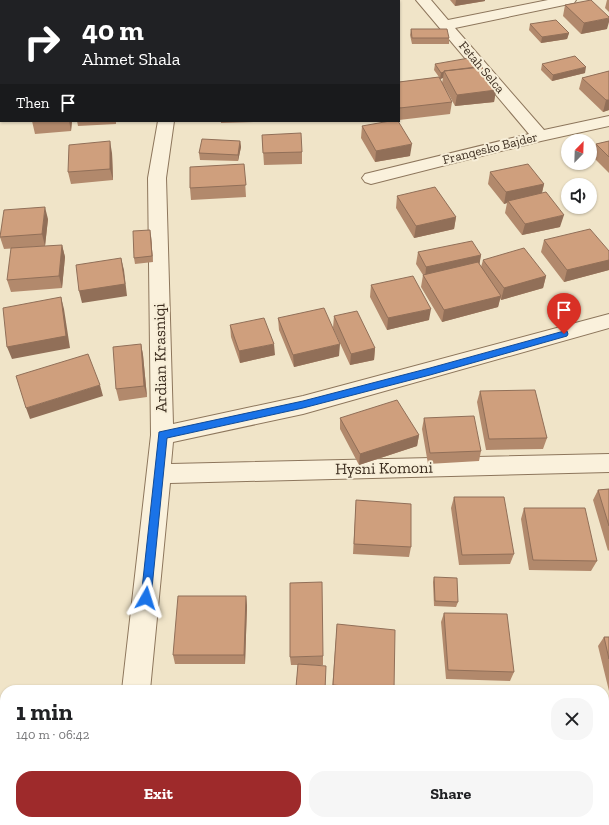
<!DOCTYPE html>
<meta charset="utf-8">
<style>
:root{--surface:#fff;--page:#f6f6f6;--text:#202124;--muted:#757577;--accent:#9e2a2b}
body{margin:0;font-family:"Zilla Slab",serif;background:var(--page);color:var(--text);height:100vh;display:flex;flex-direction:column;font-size:15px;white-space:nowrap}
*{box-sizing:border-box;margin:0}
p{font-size:13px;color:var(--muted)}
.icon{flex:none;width:22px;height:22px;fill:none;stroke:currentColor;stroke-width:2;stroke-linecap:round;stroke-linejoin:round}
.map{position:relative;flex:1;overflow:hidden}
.details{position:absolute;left:0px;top:685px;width:609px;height:140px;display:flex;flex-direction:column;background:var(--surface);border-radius:16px 16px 0 0;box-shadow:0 1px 3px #0004}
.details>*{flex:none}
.hud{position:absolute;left:0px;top:0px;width:400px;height:122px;box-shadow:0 1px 3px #0004;background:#202124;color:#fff;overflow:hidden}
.needle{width:26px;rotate:23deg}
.buttons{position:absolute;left:561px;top:134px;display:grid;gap:8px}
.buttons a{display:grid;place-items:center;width:36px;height:36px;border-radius:50%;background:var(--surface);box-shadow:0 1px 3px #0004;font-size:20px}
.pin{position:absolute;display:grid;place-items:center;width:34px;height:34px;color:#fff;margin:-41px -17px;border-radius:50% 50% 50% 0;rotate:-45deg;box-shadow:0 0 4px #0007}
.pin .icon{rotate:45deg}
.me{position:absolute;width:44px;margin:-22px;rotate:6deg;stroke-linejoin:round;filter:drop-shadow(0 0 3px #0008)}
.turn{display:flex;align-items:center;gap:14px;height:84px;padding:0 16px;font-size:18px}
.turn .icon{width:52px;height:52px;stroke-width:2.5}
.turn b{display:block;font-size:28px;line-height:34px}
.then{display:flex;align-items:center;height:38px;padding:0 16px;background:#0003;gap:8px;font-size:15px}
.round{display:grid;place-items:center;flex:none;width:42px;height:42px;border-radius:16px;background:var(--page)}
.headline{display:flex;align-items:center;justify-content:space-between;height:68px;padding:0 16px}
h1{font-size:24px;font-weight:700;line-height:30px}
.cta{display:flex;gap:8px;margin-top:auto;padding:8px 16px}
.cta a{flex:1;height:46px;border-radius:16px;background:var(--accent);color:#fff;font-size:16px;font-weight:700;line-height:46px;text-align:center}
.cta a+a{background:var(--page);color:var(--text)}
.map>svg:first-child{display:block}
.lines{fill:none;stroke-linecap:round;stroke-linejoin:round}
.street-casing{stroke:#8d765c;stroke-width:2}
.street{fill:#faf1dc;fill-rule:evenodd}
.wall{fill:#b2896c;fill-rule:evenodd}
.shaded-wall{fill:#916f58}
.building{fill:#cf9f7d;stroke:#916f58}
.route{fill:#1a73e8;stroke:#114b97}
.labels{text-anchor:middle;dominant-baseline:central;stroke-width:4;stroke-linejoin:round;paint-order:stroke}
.far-street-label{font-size:13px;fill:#3d2e20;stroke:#f7eed8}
.street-label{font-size:16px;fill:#3d2e20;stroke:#f7eed8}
</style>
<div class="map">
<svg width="609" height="825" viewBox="0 0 609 825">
<rect width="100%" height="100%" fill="#f0e4c8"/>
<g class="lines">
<g class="street-casing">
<path id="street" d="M176 0H190V1H176Z
M416 0H431L448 20 548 0H576L574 3 569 4 455 28 544 130 609 116V126L541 141 371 184 365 182 362 178 365 174 529 134Z
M0 19H1V27H0Z
M158 121H174L166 178 173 424 303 396 609 314V328L303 414 173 442 171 464 609 454V472L170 483 150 690H122L151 435 148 178Z
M604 757H609V785H604Z
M103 820H133L132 825H102Z"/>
</g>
<use href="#street" class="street"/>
</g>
<path class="wall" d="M328 0H364V1H328Z
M450 0H485V1L455 6Z
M607 0H609V12L605 8Z
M565 5 607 29 581 34 563 16Z
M530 24 569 33 567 39 541 43 529 30Z
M411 29 449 38V44H412L410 35Z
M0 33H1V86H0Z
M435 64 476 67 496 90 494 102 455 106 443 84 452 102 450 114 399 120V82L439 77 434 70ZM443 78 442 83 440 79Z
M542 64 585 73 552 81 541 70Z
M609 71V110L603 112 579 89 582 78Z
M32 121H72L71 131 35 134Z
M77 121H116V124L78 126Z
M221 121H254V122L221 123Z
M362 126 410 156 375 162 361 138Z
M262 135 302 152V164L264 165Z
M240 141 241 147 238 161 200 160 199 153Z
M609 141V173L592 156 596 144Z
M112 153 113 180 71 184 68 172Z
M244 164 246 197 191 200 190 188Z
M490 172 544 184 542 193 560 227 522 235 505 213 507 203 504 204 488 184Z
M397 196 456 217 454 229 414 238 396 208Z
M48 219 45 246 4 249 0 237Z
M151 236 153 262 135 264 134 258Z
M544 240 609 251V270L564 282 541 252Z
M62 245 65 257 62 288 11 292 7 280Z
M418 252 481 255 479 264 481 267 483 260 546 276 543 288 501 300 500 298 498 307 442 322 421 287 423 275 416 264Z
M371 285 429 320 387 330 370 297Z
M334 316 375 348 374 360 350 365 333 328Z
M278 318 339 356 294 367 279 330Z
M230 325 275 355 240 363 231 337Z
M141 344 143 355 147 397 119 401 116 389Z
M480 391 547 438 543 449 486 450 477 402Z
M340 418 419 435 417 446 359 465 340 429Z
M424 418 481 451 479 461 428 464 422 429Z
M609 489V550L608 551 593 500 598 490Z
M454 497 514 554 510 564 459 565 451 508Z
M356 500 411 547 409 557 353 554Z
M524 508 597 561 591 571 529 570 521 519Z
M434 577 458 602 456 607 434 606 433 582Z
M246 596 247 606 245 664H175L173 655Z
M444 613 514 672 510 681 446 679 441 622Z
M337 624 394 690H332Z
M604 637H609V691L598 646Z
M323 656V665H312L296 687 298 665H291L290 657Z
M507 820H569L570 825H507Z"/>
<path class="shaded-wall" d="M456 0H485V1L455 6Z
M609 18V22L607 29 581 34 584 23Z
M569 33 567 39 541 43 542 37Z
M586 67 585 73 552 81 553 75Z
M444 72 443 78 440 79 441 73Z
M496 90 494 102 455 106 457 95Z
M606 100H609V110L603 112Z
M69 121H72L71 131Z
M110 141 112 153 113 180 110 169Z
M240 141 241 147 238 161V155Z
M412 144 410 156 375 162 376 151Z
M544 184 541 196 508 201 507 203 504 204 506 192Z
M45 207 48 219 45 246 42 234Z
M564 215 560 227 522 235 525 224Z
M456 217 454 229 414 238 416 226Z
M150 230 151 236 153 262 152 256Z
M62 245 65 257 62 288 59 276Z
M481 255 479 267 425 279 426 267Z
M121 258 124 270 127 296 82 303 79 291Z
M609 260V270L564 282 567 270Z
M546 276 543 288 501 300 504 288Z
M501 296 498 307 442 322 444 310Z
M61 297 64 309 70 348 12 359 7 347Z
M431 309 429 320 387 330 388 318Z
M141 344 143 355 147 397 144 386Z
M274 344 275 355 240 363 239 351Z
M340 344 339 356 294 367 293 355Z
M375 348 374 360 350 365 351 354Z
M100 385 103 396 30 419 26 408Z
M419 435 417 446 359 465 360 454Z
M246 596 247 606 245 664 244 655Z
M5 794V807L0 809V796Z"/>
<path class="building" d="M61 0H107V1H61Z
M110 0H146V1H110Z
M219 0H265V1H219Z
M591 0 609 17V18L584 23 565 5Z
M556 20 569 33 542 37 530 24Z
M411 29H447L449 38H412Z
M0 33H1V49H0Z
M0 52H1V74H0Z
M575 56 586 67 553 75 542 64Z
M469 58 476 67 444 71V72L441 73 435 64Z
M482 67 496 90 457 95 444 71Z
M609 71V100H606L582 78Z
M439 77 452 102 400 108 399 105V82Z
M390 121H398L412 144 376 151 362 126Z
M301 133 302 152 263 153 262 135Z
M202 139 240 141 238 155 199 153Z
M110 141V169L68 172 69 145Z
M609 141V157L596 144Z
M244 164 246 185 190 188V167Z
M528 164 544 184 506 192 490 172Z
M435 187 456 217 416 226 397 196Z
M546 192 564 215 525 224 508 201Z
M45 207 42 234 0 237 4 210Z
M590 229 609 251V260L567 270 544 240Z
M150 230 152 256 134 258 133 231Z
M472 241 481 255 426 267 418 252Z
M62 245 59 276 7 280 11 248Z
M524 248 546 276 504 288 483 260Z
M121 258 125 284 79 291 76 265Z
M478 262 501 296 444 310 423 275Z
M413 276 431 309 388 318 371 285Z
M61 297 66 336 7 347 3 308Z
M324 308 340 344 293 355 278 318Z
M357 311 375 348 351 354 334 316Z
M264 318 274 344 239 351 230 325Z
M141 344 144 386 116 389 113 347Z
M88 354 100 385 26 408 16 376Z
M535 390 547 438 489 439 480 391Z
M397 400 419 435 360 454 340 418Z
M474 416 481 451 430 453 424 418Z
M609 489V526L598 490Z
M454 497H504L514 554 462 555Z
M356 500 411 504V547L354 544Z
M524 508H585L597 561 533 560Z
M434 577 457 578 458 602 435 601Z
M322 582 323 656 290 657V583Z
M178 596H246L244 655H173Z
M444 613 507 614 514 672 448 670Z
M337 624 395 630 394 690H385L333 685Z
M604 637H609V659Z
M298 664 326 666 325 690 296 687Z
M295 687 324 690H295Z
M223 689V690H169Z
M5 701V794L0 796V702Z
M512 820H569L570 825H513Z"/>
<path class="route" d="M564 331H567L568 334 567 336 430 375 303 408 167 438 151 598 150 601 146 602 142 601 141 598 159 432 303 401 430 368Z"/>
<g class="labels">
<g class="far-street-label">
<text transform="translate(482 67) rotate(50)">Fetah Selca</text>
<text transform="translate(490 148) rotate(-14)">Franqesko Bajder</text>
</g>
<g class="street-label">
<text transform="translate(160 358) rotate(-91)">Ardian Krasniqi</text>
<text transform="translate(384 468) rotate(-1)">Hysni Komoni</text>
</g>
</g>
</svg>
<div class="buttons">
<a><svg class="needle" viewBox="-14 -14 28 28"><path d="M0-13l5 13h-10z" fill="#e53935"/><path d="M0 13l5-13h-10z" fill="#757577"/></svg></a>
<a><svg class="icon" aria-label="sound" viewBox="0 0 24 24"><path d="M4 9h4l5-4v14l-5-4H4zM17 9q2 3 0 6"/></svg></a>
</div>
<div class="pin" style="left:564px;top:334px;background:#d93025"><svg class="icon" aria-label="arrive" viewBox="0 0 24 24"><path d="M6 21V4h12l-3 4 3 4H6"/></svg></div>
<svg class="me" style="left:146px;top:598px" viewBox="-20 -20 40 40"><path d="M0-17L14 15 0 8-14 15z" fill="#1a73e8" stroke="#fff" stroke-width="4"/></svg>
<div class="hud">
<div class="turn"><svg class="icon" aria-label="right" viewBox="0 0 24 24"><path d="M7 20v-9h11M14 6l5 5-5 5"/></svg><div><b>40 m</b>Ahmet Shala</div></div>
<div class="then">Then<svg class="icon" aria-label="arrive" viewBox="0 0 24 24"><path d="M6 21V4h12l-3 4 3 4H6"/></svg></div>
</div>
<section class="details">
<div class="headline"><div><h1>1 min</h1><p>140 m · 06:42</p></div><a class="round"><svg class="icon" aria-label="close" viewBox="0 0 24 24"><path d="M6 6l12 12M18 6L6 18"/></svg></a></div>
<div class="cta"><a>Exit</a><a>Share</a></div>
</section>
</div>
